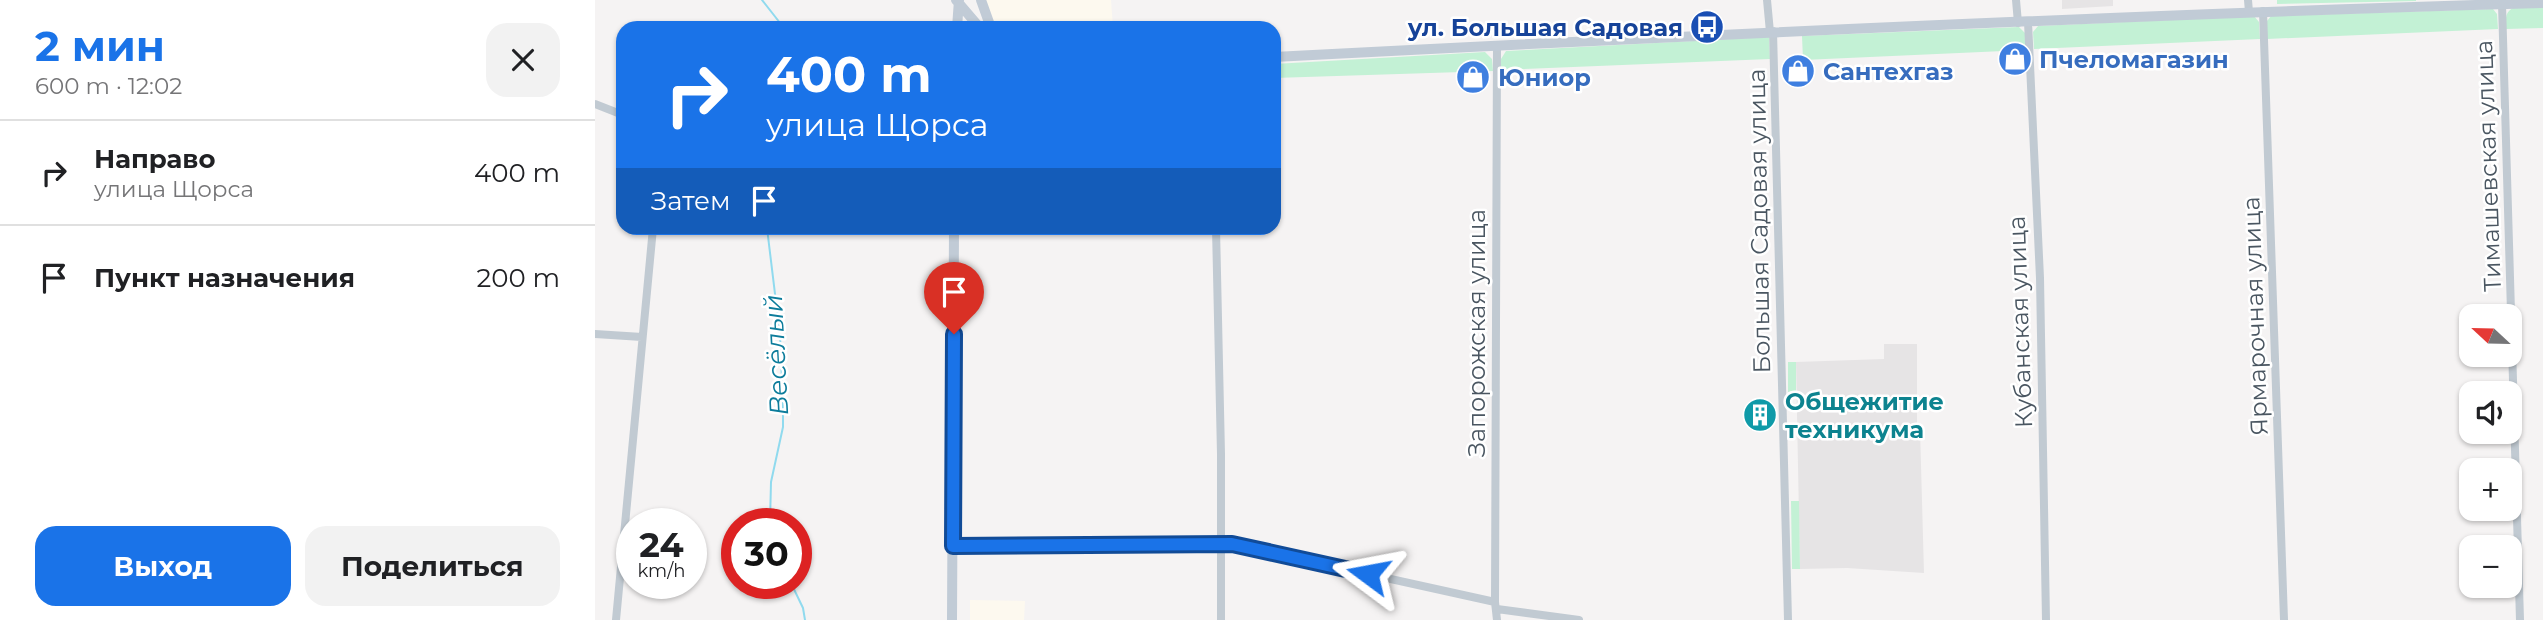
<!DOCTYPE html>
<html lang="ru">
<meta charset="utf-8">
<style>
:root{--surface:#fff;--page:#f2f2f2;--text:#202124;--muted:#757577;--line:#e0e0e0;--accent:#1a73e8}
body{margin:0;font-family:Montserrat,sans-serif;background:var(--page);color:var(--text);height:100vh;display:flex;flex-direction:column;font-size:26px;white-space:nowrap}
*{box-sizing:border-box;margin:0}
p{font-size:23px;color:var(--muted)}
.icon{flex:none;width:38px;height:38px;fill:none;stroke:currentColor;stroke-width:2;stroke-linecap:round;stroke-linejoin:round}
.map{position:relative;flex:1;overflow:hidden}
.side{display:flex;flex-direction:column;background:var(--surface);width:595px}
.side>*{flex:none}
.top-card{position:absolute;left:21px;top:21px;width:665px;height:214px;border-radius:21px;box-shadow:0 2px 5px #0004;background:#1a73e8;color:#fff;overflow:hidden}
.needle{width:46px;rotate:292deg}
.tools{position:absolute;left:1864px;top:304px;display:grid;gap:14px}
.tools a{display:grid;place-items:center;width:63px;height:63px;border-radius:14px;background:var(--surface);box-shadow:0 2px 5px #0004;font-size:35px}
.speed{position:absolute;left:21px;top:508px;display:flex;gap:14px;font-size:35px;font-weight:700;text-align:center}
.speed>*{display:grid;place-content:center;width:91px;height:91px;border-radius:50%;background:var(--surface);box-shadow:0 2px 5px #0004;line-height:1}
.speed small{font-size:18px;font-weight:400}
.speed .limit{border:10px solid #d22;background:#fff;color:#111}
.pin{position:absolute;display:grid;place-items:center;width:60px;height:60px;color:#fff;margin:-72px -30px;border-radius:50% 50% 50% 0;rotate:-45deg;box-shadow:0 0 7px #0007}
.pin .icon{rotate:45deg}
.me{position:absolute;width:77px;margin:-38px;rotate:283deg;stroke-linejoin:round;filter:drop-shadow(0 0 5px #0008)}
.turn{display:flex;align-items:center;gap:24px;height:147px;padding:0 35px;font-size:32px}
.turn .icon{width:91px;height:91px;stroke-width:2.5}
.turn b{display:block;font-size:49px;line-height:60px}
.then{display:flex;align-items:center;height:66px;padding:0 35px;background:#0003;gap:14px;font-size:26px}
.round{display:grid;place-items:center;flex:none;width:74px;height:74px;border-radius:21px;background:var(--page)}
.overview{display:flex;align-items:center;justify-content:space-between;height:119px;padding:0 35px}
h1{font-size:42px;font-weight:700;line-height:52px;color:var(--accent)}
.primary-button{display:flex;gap:14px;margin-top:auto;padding:14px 35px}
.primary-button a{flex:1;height:80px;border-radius:21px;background:var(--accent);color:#fff;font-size:28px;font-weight:700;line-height:80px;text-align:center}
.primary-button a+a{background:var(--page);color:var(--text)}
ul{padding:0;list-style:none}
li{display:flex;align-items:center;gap:21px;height:105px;padding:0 35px;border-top:2px solid var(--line)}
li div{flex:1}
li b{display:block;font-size:26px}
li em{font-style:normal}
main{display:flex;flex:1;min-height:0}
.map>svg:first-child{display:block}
.commercial{fill:#fdf9ef}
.education{fill:#e6e4e5}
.green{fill:#c3f1d5}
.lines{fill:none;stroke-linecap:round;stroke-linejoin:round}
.stream{stroke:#90daee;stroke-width:2}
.street{stroke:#c1cad2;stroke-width:8}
.secondary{stroke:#c1cbd6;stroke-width:10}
.route-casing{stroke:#114b97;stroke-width:18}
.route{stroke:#1a73e8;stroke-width:12}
.labels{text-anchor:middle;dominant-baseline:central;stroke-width:5;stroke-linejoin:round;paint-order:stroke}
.transit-label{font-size:24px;font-weight:bold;fill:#164399;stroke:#fff;text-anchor:end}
.shop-label{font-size:24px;font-weight:bold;fill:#366cbe;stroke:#fff;text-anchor:start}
.street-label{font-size:24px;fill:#4a5661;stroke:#fff}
.culture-label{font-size:24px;font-weight:bold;fill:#0d838f;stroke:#fff;text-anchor:start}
.water-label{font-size:26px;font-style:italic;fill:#0c7c9b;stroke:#fff}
</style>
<main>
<section class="side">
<div class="overview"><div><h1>2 мин</h1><p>600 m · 12:02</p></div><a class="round"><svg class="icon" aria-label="close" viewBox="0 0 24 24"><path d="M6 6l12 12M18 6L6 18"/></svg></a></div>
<ul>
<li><svg class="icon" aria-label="right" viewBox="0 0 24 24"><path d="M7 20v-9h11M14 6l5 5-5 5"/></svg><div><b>Направо</b><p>улица Щорса</p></div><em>400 m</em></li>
<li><svg class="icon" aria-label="arrive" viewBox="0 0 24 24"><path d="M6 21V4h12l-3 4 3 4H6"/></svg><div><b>Пункт назначения</b></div><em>200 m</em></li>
</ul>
<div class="primary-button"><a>Выход</a><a>Поделиться</a></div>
</section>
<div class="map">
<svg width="1948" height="620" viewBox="0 0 1948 620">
<rect width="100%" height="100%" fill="#f5f3f3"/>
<path class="commercial" d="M389 0H516L518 28H399Z
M375 600 430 601 429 620H375Z"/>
<path class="education" d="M1467 0H1518V6L1467 9Z
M1289 344H1322V427L1325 429 1329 573 1252 568 1205 569 1201 362 1289 359Z"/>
<path class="green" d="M1682 0H1821V1L1682 4Z
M1948 7V28L1911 29C1911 20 1909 13 1918 8Z
M1898 9 1902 14 1903 29 1672 39V21L1676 16Z
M1659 16 1664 22 1665 39 1439 49 1438 32 1443 26Z
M1424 27 1430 33 1431 50 1208 60 1207 36Z
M1174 37 1175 59 905 70 906 59 911 51Z
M890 52 897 59 898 71 679 78V64Z
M1193 362H1201V391L1193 392Z
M1196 501H1204L1205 569H1197Z"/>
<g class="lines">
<path class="stream" d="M167 0 189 28
M172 228 185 335 188 404V427L176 482 175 523
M196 583 208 608 210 620"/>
<path class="street" d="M1172 0 1175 32
M1421 0 1423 23
M1653 0 1654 12
M1907 4 1925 620
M1668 11 1689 620
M1433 22 1445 278 1451 620
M1178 31 1193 620
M902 45 900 602 902 620
M0 104 28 115
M621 228 626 454V620
M0 334 47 337
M358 546 637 544 900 602
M902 609 984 620
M21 620 58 228"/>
<path class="secondary" d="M361 0 385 28
M386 0 396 28
M362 28 364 0
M679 57C1102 35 1525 15 1948 3
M357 620 359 228"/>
</g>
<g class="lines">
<g class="route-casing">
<path id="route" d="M359 334 358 546 637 544 773 574"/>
</g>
<use href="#route" class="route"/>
</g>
<defs>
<g id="bus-disc" transform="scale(1.75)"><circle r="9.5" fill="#1a4fb4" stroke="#fff"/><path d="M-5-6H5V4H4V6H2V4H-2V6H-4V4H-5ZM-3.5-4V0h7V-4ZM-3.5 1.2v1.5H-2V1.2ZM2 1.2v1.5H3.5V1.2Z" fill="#fff"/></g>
<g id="shop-disc" transform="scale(1.75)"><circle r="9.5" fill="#3f7fe0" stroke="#fff"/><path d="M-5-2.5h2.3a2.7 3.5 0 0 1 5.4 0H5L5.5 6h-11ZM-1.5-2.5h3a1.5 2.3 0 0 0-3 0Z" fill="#fff"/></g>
<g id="building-disc" transform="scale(1.75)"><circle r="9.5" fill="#0f9aa8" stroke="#fff"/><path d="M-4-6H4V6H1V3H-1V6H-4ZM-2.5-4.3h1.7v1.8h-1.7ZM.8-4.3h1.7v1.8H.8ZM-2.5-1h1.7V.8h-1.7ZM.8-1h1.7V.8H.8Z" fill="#fff"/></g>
</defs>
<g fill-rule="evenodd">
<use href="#bus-disc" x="1112" y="27"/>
<use href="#shop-disc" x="1420" y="59"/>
<use href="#shop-disc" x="1203" y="71"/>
<use href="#shop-disc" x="878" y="77"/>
<use href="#building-disc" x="1165" y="415"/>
</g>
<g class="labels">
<g class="transit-label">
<text x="1088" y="27">ул. Большая Садовая</text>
</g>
<g class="shop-label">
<text x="1444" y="59">Пчеломагазин</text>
<text x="1228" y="71">Сантехгаз</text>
<text x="903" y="77">Юниор</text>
</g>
<g class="street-label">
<text transform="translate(1893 166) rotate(-92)">Тимашевская улица</text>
<text transform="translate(1164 221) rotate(-91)">Большая Садовая улица</text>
<text transform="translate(1660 316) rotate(-92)">Ярмарочная улица</text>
<text transform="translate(1425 322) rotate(-92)">Кубанская улица</text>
<text transform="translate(881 333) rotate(-90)">Запорожская улица</text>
</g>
<g class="culture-label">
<text x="1190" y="401">Общежитие<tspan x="1190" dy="28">техникума</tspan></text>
</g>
<g class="water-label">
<text transform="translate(181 355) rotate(-93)">Весёлый</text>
</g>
</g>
</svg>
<div class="tools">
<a><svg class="needle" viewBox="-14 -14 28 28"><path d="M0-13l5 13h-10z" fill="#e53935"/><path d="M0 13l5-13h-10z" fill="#757577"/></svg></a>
<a><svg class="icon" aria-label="sound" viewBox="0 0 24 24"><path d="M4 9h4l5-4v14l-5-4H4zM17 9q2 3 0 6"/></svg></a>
<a>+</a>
<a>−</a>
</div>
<div class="speed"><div>24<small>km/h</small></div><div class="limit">30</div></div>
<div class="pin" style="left:359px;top:334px;background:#d93025"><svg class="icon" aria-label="arrive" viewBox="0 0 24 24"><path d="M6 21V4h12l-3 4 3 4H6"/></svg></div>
<svg class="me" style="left:773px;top:574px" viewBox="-20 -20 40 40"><path d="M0-17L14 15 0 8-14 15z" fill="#1a73e8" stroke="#fff" stroke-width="4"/></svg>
<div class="top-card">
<div class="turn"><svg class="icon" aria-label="right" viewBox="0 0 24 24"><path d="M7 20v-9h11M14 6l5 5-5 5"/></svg><div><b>400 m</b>улица Щорса</div></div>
<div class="then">Затем<svg class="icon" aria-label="arrive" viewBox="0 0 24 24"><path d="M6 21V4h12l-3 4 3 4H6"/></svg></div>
</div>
</div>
</main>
